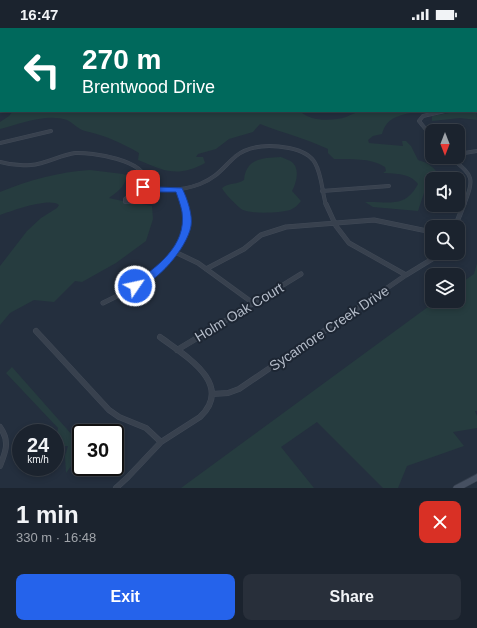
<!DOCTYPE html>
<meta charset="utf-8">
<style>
:root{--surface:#1b232e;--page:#282f3a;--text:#f1f3f6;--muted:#a0a4aa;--line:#39404a;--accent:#2563eb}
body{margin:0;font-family:Arial,sans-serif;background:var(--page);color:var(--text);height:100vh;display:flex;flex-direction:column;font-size:15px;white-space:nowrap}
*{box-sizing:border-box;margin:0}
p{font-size:13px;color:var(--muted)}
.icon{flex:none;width:22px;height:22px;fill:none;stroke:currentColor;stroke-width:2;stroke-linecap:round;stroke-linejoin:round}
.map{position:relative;height:460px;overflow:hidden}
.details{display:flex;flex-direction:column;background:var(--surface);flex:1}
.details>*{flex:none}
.hud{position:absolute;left:0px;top:0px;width:477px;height:84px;box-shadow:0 2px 6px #0003,0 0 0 1px var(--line);background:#00695c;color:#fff;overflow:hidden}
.needle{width:26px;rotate:180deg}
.fabs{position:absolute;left:425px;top:96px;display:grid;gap:8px}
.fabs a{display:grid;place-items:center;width:40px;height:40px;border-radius:8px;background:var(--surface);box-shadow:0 2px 6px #0003,0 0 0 1px var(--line);font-size:20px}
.speed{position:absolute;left:12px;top:396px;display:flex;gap:8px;font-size:20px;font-weight:700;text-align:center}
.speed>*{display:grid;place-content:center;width:52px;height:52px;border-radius:50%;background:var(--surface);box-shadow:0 2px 6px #0003,0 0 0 1px var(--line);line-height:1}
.speed small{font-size:10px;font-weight:400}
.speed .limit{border:2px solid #111;border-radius:6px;background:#fff;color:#111}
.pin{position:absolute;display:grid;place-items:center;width:34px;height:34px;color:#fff;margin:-17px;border-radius:8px;box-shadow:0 2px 6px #0006}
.me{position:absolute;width:44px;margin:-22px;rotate:56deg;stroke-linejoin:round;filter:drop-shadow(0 0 3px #0008)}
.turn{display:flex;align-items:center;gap:14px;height:84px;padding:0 16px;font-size:18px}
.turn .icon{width:52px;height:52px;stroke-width:2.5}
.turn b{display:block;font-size:28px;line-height:34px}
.round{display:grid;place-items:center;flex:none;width:42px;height:42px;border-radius:8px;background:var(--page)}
.headline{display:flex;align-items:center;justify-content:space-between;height:68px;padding:0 16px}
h1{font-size:24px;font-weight:700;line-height:30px}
.button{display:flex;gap:8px;margin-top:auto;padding:8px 16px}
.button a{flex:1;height:46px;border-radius:8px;background:var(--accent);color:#fff;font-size:16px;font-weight:700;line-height:46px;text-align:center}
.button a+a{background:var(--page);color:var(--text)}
.status{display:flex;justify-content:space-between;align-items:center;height:28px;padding:0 20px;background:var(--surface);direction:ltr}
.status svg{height:11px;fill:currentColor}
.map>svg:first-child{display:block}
.green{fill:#263c3f}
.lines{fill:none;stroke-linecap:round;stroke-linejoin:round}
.stream{stroke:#17263c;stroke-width:1}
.street-far3-casing{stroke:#414a57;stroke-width:3}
.street-far2-casing{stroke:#414a57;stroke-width:4}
.street-far1-casing{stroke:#414a57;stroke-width:5}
.street-casing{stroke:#414a57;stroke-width:6}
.secondary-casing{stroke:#414a57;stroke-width:0.5}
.street-far3{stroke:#38414e;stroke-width:2.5}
.street-far2{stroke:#38414e;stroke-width:3}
.street-far1{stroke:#38414e;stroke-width:4}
.street{stroke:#38414e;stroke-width:5}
.secondary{fill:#465061;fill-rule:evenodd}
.route{fill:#2563eb;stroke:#184099}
.labels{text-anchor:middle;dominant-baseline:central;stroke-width:4;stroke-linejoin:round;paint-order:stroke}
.street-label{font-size:14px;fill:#b4bcc9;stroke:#1d2633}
</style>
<div class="status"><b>16:47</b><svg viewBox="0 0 49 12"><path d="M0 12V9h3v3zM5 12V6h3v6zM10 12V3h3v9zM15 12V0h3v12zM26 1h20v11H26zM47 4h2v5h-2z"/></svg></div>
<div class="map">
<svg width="477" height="460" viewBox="0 0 477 460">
<rect width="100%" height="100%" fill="#242f3e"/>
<path class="green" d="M476 80 477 92 460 90 432 93V88L460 83H476Z
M13 83H300C310 94 333 93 346 89 351 87 356 84 361 83 380 81 400 83 420 83 403 87 387 87 382 106L373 108 368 112 369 115 403 118 402 113H406L411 118 418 132C429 135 434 139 440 149L432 151V154L426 159 418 183 373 179 365 174C389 173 405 181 418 156 410 145 396 146 383 145L386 143 385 139C369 129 352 132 334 131L328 125V121C305 110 283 105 260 96L253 104 229 111 216 121 198 126 196 129H203L205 135C177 150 165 143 138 132L139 125C122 115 104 107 85 103 79 102 73 95 67 92 47 85 19 96 0 101V94L9 88Z
M281 129C285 131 290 132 293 135 300 142 296 156 292 163L301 173C298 177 295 180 290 182 280 185 252 186 243 182 239 180 224 165 222 160 229 154 237 157 244 152 246 130 263 130 281 129Z
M90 142 123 146 127 148C124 160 117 164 109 170L127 174V171L134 169V173L131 174 152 178 153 191 146 213 116 235 82 254 75 253 54 274 34 272 10 285 0 297V238L27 203 41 190 57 180 59 177C49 169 12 183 0 187V164C29 152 59 144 90 142Z
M477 235V383H475L477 388V400L453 404 464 418 407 438 398 460H383L317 394 281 419 314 460H181L436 273H458V257L474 246Z
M12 339 81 417 80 426 66 445 65 428 68 418 55 419 58 400 6 345Z"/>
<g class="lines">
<path class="stream" d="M356 0 358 1"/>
<g class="street-far3-casing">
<path id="street-far3" d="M98 1 104 0
M263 1 266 0"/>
</g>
<g class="street-far2-casing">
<path id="street-far2" d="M432 109 419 93 423 88 445 83
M0 115 51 103
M458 126 477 123
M450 129C473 148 475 148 464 177
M0 134C10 137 20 138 31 137 46 136 60 127 75 125 91 124 146 132 145 153 144 163 132 167 125 171V174H135L137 172 134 168
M143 159C162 163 182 163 200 156 218 149 223 139 236 128 251 116 272 117 289 120 299 122 310 126 315 135 322 147 322 164 326 177
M179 161 184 177
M322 163 389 158"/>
</g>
<g class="street-far1-casing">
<path id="street-far1" d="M326 176 336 198 349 215 406 247
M455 199 464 176
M175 224 198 235 253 275
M206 241 244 221 261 207 286 199 374 192 432 204
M103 275C142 256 199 228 184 176
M210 302 301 246
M326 302 406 247 442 225"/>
</g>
<g class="street-casing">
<path id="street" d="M36 303 109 382 119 389 146 400 161 414
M177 322 212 301
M212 366 228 365 239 361 327 301
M0 399C10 413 6 423 0 438
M116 460 128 449 161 414 200 389C235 356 184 327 160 309"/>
</g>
<g class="secondary-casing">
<path id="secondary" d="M351 0H355L356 1H352Z
M476 60H477V63H476Z
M477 446V453L464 460H453L454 458Z"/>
</g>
<use href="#street-far3" class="street-far3"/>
<use href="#street-far2" class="street-far2"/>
<use href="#street-far1" class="street-far1"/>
<use href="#street" class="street"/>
<use href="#secondary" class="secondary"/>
</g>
<path class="route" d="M143 156 158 159 182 160C187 170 193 187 191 198 187 220 157 255 135 261L132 260 130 258 132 256C156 240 187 218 182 184 181 178 178 170 176 164H158L140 160 139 159Z"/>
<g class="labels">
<g class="street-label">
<text transform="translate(239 284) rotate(-31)">Holm Oak Court</text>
<text transform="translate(329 300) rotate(-34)">Sycamore Creek Drive</text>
</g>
</g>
</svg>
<div class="fabs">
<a><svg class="needle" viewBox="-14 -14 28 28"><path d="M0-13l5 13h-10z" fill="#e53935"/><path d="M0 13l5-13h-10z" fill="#a0a4aa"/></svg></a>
<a><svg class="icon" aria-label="sound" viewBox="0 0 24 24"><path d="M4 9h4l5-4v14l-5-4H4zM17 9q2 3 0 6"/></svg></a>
<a><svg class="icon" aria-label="search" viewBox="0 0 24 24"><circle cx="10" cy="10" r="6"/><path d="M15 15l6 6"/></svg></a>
<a><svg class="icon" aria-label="layers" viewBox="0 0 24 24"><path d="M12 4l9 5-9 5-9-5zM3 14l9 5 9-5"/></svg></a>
</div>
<div class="speed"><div>24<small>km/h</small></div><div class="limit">30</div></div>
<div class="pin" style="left:143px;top:159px;background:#d93025"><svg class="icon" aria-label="arrive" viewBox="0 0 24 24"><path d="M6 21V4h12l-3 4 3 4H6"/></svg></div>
<svg class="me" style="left:135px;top:258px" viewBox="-20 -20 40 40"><circle r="17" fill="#2563eb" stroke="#fff" stroke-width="3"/><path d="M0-11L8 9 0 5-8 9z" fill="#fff"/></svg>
<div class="hud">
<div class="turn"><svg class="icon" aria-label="left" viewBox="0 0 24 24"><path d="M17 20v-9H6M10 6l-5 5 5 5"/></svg><div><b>270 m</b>Brentwood Drive</div></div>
</div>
</div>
<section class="details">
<div class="headline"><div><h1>1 min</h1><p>330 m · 16:48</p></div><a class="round" style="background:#d93025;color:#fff"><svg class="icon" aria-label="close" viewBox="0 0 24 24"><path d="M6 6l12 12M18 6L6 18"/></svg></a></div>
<div class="button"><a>Exit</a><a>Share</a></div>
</section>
